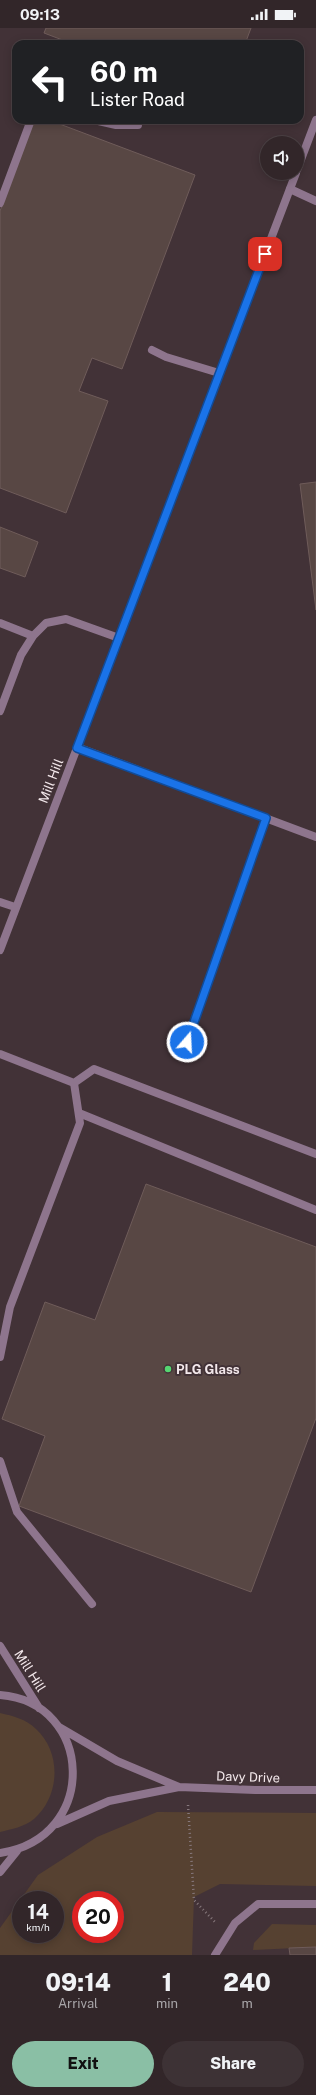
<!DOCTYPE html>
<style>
:root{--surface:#322629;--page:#3d3235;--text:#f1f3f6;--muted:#a8a5a8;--line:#4d4346;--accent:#8abfa5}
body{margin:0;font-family:"Public Sans",sans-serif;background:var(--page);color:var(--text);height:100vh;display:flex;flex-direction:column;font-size:15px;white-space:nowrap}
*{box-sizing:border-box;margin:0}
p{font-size:13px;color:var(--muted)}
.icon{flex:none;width:22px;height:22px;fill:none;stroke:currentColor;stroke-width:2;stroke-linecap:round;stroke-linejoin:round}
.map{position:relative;height:1927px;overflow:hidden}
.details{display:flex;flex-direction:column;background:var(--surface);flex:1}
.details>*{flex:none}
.top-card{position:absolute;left:12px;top:12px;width:292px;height:84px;border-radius:12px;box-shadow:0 2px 10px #0003,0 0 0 1px var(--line);background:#202124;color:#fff;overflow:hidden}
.buttons{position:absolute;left:260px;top:108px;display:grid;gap:8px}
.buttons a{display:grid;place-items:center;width:44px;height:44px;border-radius:50%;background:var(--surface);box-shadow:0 2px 10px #0003,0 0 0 1px var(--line);font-size:20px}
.speed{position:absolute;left:12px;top:1863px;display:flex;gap:8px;font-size:20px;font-weight:700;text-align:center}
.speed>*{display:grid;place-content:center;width:52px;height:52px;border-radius:50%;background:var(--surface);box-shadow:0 2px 10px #0003,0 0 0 1px var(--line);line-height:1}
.speed small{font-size:10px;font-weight:400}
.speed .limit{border:6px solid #d22;background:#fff;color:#111}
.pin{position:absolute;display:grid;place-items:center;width:34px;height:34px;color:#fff;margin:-17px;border-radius:8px;box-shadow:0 2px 6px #0006}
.me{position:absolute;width:44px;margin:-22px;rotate:19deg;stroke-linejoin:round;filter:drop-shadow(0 0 3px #0008)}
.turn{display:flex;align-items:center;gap:14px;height:84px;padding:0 12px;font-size:18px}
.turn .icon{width:52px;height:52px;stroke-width:2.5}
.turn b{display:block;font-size:28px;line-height:34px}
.eta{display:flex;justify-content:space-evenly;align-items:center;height:68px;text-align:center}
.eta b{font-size:24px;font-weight:800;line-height:28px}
.button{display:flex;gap:8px;margin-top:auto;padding:8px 12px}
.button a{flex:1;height:46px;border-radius:24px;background:var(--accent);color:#111;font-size:16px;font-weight:800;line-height:46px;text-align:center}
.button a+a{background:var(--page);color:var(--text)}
.status{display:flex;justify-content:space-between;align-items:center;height:28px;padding:0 20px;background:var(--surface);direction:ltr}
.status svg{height:11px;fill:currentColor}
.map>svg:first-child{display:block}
.green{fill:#564131;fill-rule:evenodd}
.building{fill:#584744;stroke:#6f5c5a}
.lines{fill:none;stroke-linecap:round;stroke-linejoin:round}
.path{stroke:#87797d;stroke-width:2.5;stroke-dasharray:1 3;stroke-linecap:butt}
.service{stroke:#8e758d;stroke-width:8}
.minor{stroke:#8e758d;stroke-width:8}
.route-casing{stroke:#114b97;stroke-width:10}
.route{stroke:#1a73e8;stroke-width:7}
.poi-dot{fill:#55d671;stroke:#423237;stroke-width:1.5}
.labels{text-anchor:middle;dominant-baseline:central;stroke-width:4;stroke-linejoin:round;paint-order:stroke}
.street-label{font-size:13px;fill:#f3e8eb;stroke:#423237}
.poi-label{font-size:13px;font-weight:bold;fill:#f3e8eb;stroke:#423237;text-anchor:start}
</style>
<div class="status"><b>09:13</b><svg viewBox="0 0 49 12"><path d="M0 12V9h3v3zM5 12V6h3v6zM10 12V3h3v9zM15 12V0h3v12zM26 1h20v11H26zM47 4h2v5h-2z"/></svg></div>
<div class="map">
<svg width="316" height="1927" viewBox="0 0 316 1927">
<rect width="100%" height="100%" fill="#423237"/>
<path class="green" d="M0 1685C13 1688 26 1691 36 1701 62 1725 60 1768 34 1791 24 1799 12 1801 0 1804Z
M157 1784 316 1785V1858L220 1856 194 1869 192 1927H0V1900L38 1847 97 1809ZM21 1872H55V1906H21ZM81 1872H115V1906H81Z
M272 1896 316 1897V1919L253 1922 254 1915Z"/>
<path class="building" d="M46 0H251L245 16H73L44 5Z
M34 92H49L195 147 122 341 92 330 79 363 108 373 66 485 0 460V183Z
M316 454V582L300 456Z
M0 499 38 514 25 549 0 540Z
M146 1156 316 1219V1390L251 1564 19 1478 45 1408 2 1391 45 1274 95 1292Z
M316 1919V1927H290L289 1920Z"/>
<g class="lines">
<path class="path" d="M188 1777 194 1872 215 1894"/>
<path class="service" d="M94 92 116 97H138
M290 161 316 173
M0 175 31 92
M152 322 166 329 219 345
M0 595 33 608
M0 683 21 627 33 608 46 595 66 591 119 610
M77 719 316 809
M0 874 15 879
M187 1014 266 790
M0 1026 74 1055 80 1095 10 1279 0 1329
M74 1055 94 1041 316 1126
M79 1085 316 1182
M0 1433 17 1484 92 1576
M215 1927 235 1895 258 1876H316"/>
<path class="minor" d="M297 142 316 92
M0 922 296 145
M0 1618 39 1680
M0 1667C94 1674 100 1810 0 1825
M59 1699 117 1733 179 1759
M57 1796 109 1773 179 1759 255 1762H316
M0 1844 17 1823"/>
</g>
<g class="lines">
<g class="route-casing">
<path id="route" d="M187 1014 266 790 77 720 265 226"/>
</g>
<use href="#route" class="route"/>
</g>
<circle class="poi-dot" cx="168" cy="1341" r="4"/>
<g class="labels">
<g class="street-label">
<text transform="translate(51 753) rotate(-69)">Mill Hill</text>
<text transform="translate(30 1643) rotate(58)">Mill Hill</text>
<text transform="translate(248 1749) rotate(2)">Davy Drive</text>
</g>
<g class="poi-label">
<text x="176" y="1341">PLG Glass</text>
</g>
</g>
</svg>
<div class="buttons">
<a><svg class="icon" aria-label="sound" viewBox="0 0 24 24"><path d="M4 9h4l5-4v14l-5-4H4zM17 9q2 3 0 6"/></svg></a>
</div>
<div class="speed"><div>14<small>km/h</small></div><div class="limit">20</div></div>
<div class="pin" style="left:265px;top:226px;background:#d93025"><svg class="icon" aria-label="arrive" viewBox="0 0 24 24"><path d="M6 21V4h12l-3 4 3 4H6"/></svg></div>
<svg class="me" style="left:187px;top:1014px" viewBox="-20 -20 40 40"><circle r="17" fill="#1a73e8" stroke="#fff" stroke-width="3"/><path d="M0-11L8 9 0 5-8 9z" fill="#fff"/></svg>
<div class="top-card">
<div class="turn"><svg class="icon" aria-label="left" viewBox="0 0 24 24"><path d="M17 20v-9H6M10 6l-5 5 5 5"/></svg><div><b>60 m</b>Lister Road</div></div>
</div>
</div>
<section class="details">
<div class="eta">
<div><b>09:14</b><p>Arrival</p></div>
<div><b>1</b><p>min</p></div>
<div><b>240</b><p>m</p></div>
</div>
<div class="button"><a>Exit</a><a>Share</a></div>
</section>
